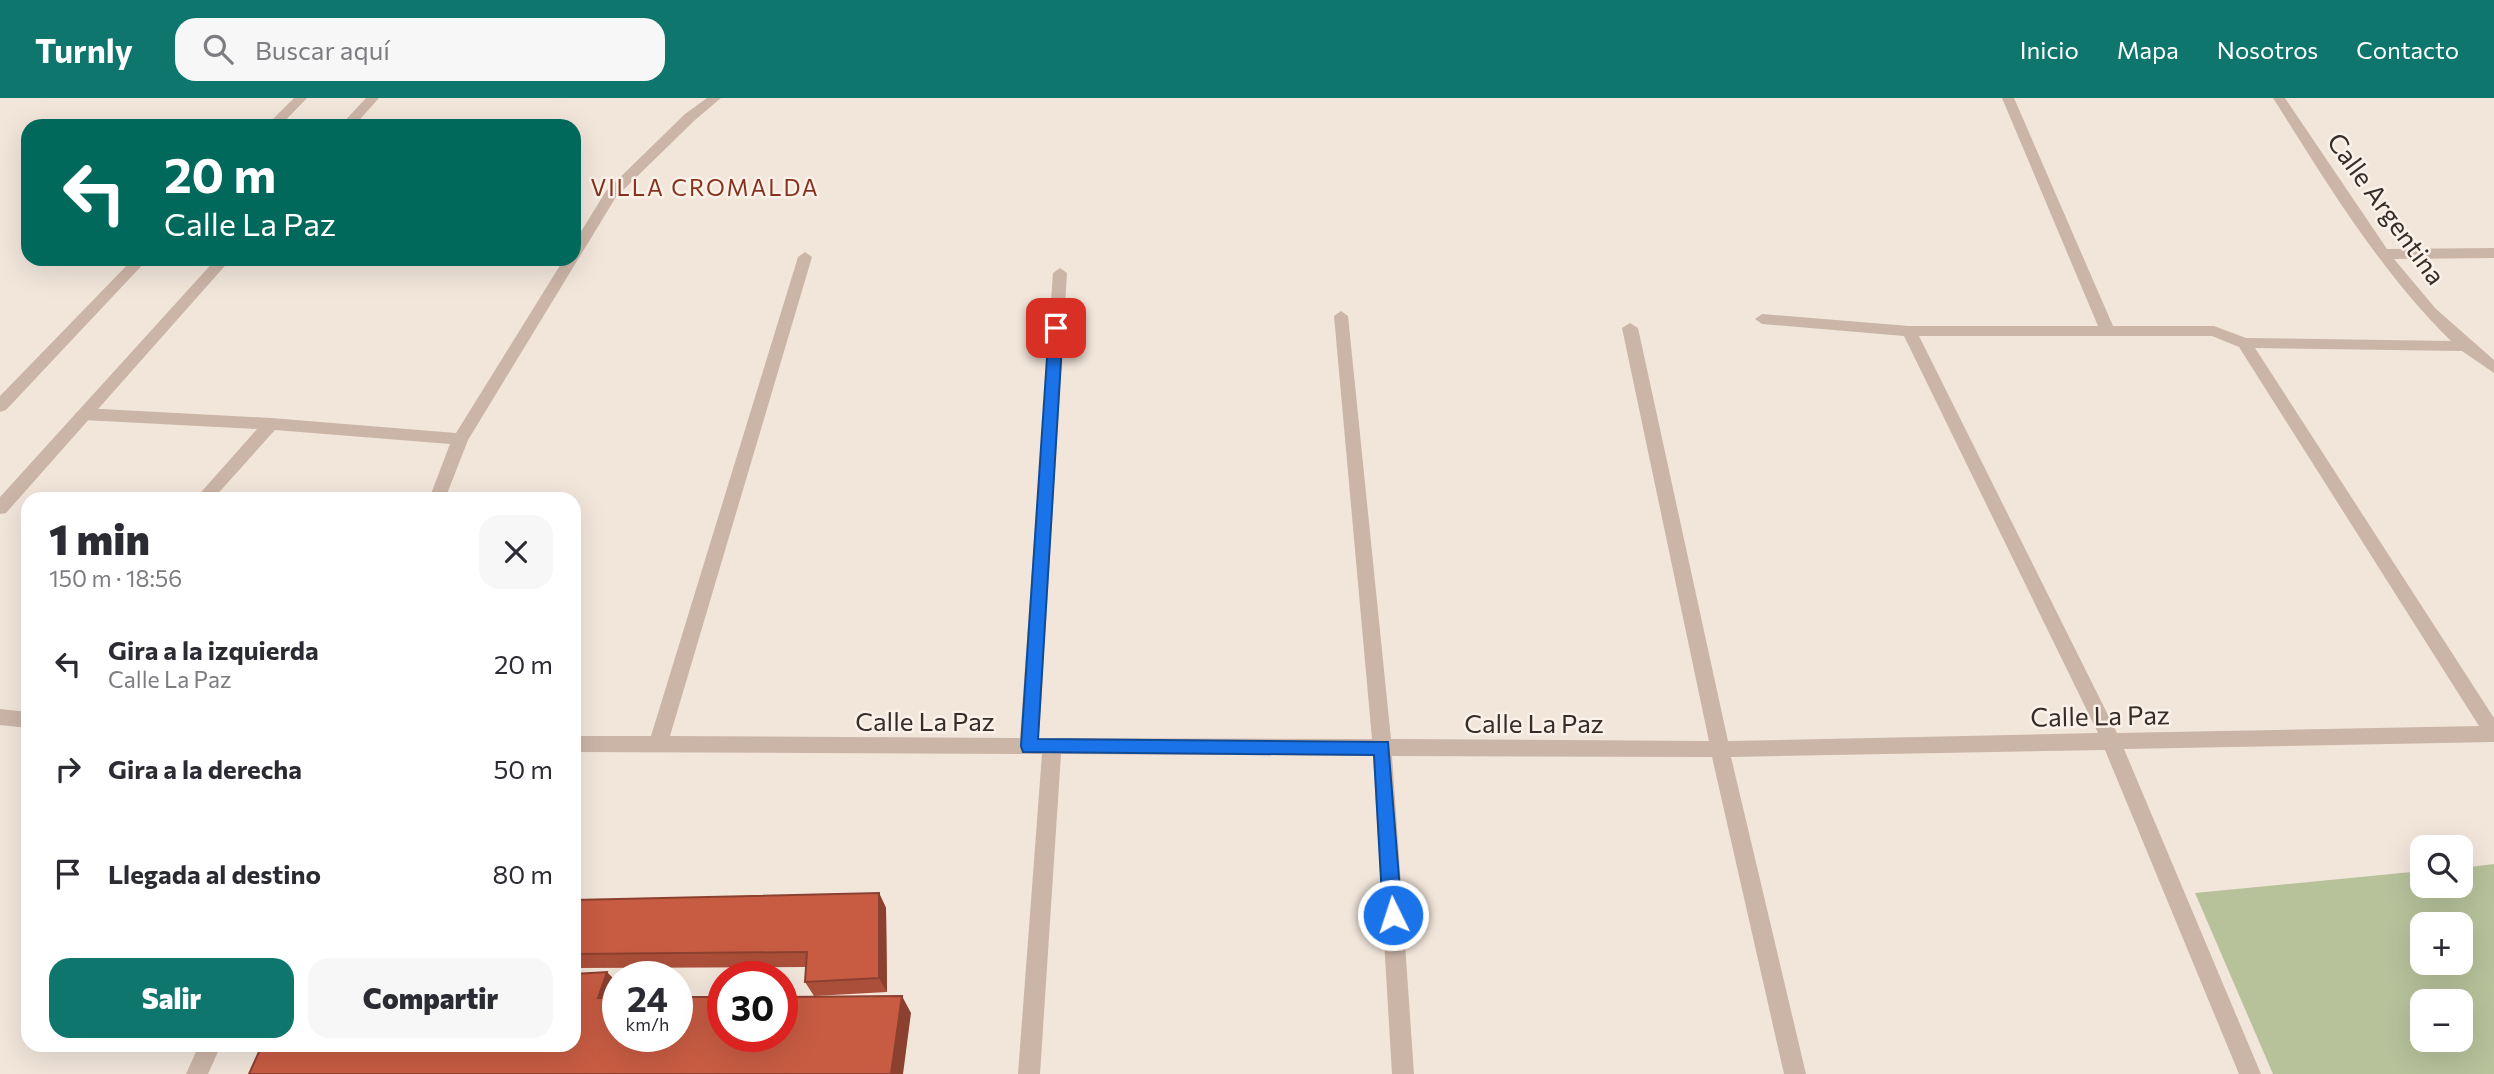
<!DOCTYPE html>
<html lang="es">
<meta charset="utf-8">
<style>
:root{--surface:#fff;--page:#f7f7f7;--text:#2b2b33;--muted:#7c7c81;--accent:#0f766e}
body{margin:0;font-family:Commissioner,sans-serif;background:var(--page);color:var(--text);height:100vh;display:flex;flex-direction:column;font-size:26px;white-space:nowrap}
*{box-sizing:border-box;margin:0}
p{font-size:23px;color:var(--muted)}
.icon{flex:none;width:38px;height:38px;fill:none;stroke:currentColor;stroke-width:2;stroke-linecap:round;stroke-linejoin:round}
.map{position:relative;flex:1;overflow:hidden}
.details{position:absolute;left:21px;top:394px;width:560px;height:560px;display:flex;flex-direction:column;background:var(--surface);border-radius:21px;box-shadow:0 7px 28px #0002}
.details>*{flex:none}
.hud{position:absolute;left:21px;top:21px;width:560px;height:147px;border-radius:21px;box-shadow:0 7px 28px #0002;background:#00695c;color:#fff;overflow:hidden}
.tools{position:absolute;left:2410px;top:737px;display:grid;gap:14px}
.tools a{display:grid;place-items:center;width:63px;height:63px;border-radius:14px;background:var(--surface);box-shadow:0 7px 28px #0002;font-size:35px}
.speed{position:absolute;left:602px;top:863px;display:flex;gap:14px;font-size:35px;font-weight:700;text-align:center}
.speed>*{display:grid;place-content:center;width:91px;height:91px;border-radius:50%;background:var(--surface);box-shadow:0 7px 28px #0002;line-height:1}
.speed small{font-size:18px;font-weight:400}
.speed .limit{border:10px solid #d22;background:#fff;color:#111}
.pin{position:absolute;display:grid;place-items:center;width:60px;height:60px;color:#fff;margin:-30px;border-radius:14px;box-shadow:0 4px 10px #0006}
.me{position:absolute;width:77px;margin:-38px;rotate:356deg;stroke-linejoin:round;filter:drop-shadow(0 0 5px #0008)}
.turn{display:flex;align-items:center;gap:24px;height:147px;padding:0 28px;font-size:32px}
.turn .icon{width:91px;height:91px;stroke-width:2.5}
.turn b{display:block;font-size:49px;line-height:60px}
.round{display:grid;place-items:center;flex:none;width:74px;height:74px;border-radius:21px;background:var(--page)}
.headline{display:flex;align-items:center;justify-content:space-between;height:119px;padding:0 28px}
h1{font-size:42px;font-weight:800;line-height:52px}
.button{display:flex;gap:14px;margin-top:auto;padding:14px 28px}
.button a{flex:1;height:80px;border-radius:21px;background:var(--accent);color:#fff;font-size:28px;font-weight:800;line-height:80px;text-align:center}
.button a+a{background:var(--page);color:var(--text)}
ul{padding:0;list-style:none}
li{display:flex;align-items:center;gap:21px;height:105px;padding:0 28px}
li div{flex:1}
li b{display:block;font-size:26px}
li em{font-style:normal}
header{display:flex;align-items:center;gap:42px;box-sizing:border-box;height:98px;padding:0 35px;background:var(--accent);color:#fff}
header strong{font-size:33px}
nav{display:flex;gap:38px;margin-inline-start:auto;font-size:24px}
.search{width:490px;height:63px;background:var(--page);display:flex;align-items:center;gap:18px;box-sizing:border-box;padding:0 24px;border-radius:21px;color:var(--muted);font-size:26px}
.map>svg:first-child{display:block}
.green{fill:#b7c29b;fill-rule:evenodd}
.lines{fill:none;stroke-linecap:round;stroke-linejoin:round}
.minor{fill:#cbb5a7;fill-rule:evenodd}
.tertiary{fill:#cbb5a7;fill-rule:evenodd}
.wall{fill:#ac4f3a}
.shaded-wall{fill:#8c402f}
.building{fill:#c85c43;stroke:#8c402f;stroke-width:2}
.route{fill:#1a73e8;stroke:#114b97;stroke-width:2}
.labels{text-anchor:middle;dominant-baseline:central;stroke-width:5;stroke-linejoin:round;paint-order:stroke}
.far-neighbourhood-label{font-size:23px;letter-spacing:2px;fill:#87321f;stroke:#faf1e8}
.street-label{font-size:26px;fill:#372c28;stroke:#faf1e8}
</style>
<header>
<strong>Turnly</strong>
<div class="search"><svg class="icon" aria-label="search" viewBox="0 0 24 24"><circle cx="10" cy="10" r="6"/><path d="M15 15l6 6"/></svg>Buscar aquí</div>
<nav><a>Inicio</a><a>Mapa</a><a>Nosotros</a><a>Contacto</a></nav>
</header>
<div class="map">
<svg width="2494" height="976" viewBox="0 0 2494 976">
<rect width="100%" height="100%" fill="#f2e6db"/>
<path class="green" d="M2494 766V976H2273L2195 795 2422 773V788H2460L2461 770ZM2422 826H2460V864H2422ZM2422 903H2460V942H2422Z"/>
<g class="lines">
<path class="minor" d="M707 0H721L695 22 616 99 468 342 445 401H429L450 346 275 332 213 401H195L257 331 83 322 75 316 83 310 271 320 456 335 564 161H574V145L606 93 685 16Z
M2002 0H2014L2113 228H2214L2246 240 2451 243C2378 171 2327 85 2273 0H2285L2387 151 2494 150V160L2394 161 2436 211 2494 262V275L2462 253 2255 250 2494 620V644L2124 651 2261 976H2239L2105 652 1731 659 1806 976H1784L1712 659 1392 658 1414 976H1392L1373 658 1061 656 1040 976H1018L1042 656 574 654V638H651L798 159 805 154 812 159 670 638 1020 640 1053 175 1060 170 1067 175 1039 640 1372 641 1334 218 1341 213 1348 218 1391 641 1709 643 1622 230 1630 225 1638 230 1728 643 2098 635 1904 238 1762 226 1755 221 1762 216 1909 228H2098ZM1919 238H2212L2239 249 2479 628 2117 635Z
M0 611 28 614V630L0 627Z
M199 947H221L208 976H186Z"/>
<path class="tertiary" d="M294 0H307L280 28H266Z
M366 0H379L354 28H340Z
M133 161H148L6 312 0 314V298Z
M216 161H231L6 415 0 416V399Z"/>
</g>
<path class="wall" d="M879 795 886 810 887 894 814 898 805 884 806 869 574 870V802Z"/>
<path class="shaded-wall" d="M879 795 886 810 887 894 879 880Z
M607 874 618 885V909L598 900Z
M902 898 911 915 903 976H891Z"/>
<path class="building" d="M879 795V880L805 884 807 854 574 856V802Z
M607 874 598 900H618V938H677V899H723V938H782V899L902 898 891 976H249L262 947H574V876Z"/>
<path class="route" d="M1056 225 1063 230 1038 641 1388 644 1402 817 1399 823 1393 826 1386 823 1383 817 1374 657 1023 654 1021 648 1049 230Z"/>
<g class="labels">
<g class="far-neighbourhood-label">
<text x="705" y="89">VILLA CROMALDA</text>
</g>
<g class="street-label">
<text transform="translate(2387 110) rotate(54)">Calle Argentina</text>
<text transform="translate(2100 617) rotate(-1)">Calle La Paz</text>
<text x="925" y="622">Calle La Paz</text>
<text x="1534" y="624">Calle La Paz</text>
</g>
</g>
</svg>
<div class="tools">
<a><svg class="icon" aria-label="search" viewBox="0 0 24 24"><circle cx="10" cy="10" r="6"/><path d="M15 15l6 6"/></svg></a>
<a>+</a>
<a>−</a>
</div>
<div class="speed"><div>24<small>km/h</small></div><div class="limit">30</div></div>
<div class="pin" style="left:1056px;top:230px;background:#d93025"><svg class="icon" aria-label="arrive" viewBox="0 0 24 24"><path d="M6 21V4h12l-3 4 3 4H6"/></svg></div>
<svg class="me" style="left:1393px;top:817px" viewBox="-20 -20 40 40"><circle r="17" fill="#1a73e8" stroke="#fff" stroke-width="3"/><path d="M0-11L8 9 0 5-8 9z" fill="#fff"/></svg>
<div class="hud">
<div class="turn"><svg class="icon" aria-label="left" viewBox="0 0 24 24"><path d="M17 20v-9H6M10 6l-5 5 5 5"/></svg><div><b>20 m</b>Calle La Paz</div></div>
</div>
<section class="details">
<div class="headline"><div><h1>1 min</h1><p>150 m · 18:56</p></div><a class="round"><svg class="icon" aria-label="close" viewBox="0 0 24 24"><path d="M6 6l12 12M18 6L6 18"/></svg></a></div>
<ul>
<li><svg class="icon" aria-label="left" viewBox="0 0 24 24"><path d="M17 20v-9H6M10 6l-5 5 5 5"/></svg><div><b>Gira a la izquierda</b><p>Calle La Paz</p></div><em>20 m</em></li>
<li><svg class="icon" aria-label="right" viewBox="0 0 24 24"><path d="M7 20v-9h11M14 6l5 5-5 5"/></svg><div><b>Gira a la derecha</b></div><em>50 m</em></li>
<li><svg class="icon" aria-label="arrive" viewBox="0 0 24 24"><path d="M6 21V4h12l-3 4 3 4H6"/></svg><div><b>Llegada al destino</b></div><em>80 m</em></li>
</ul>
<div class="button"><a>Salir</a><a>Compartir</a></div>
</section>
</div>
